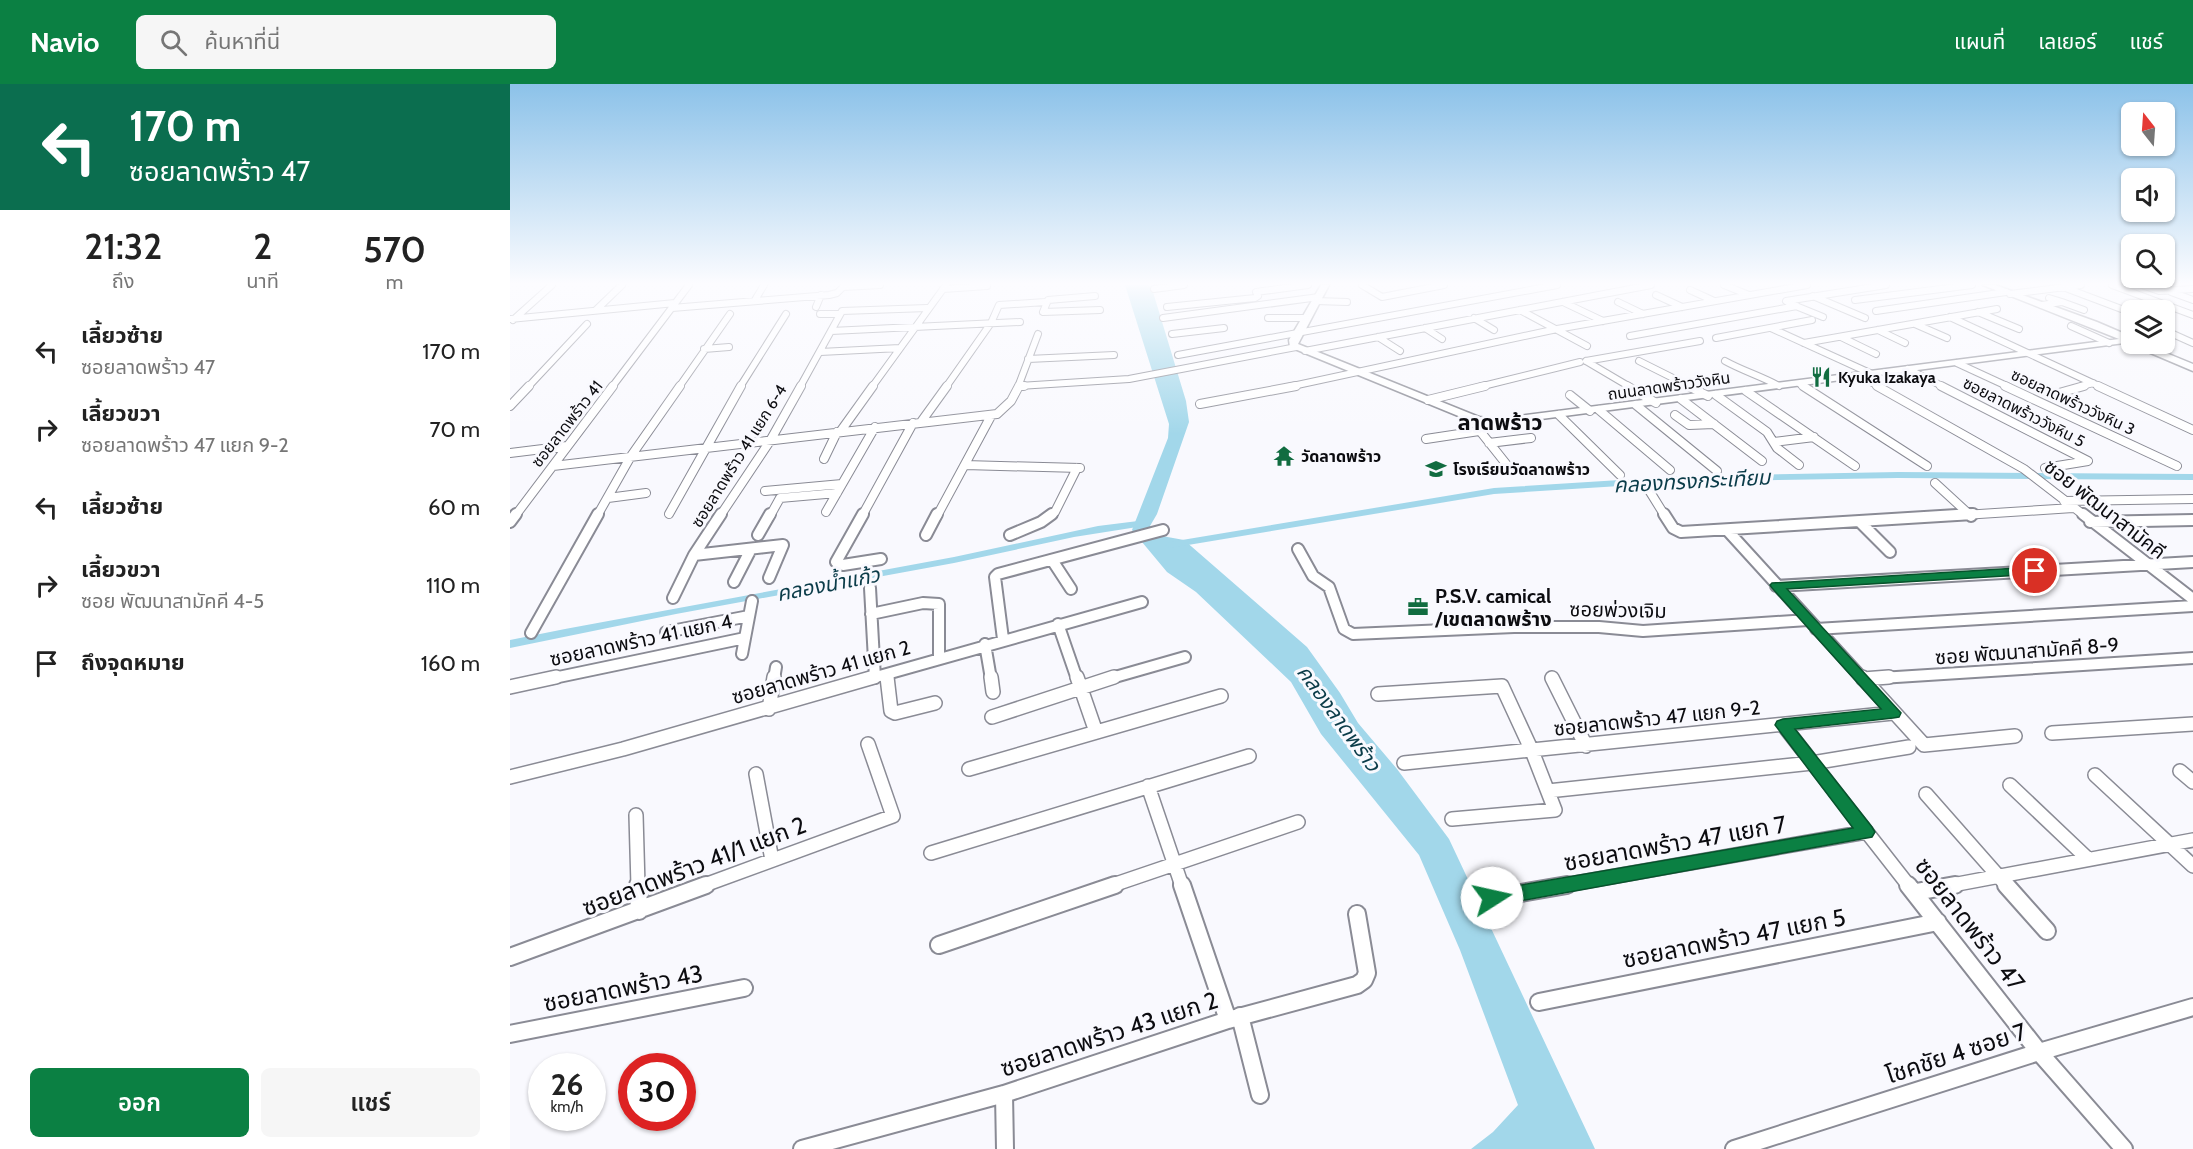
<!DOCTYPE html>
<html lang="th">
<meta charset="utf-8">
<style>
:root{--surface:#fff;--page:#f6f6f6;--text:#222;--muted:#767676;--accent:#0b8043}
body{margin:0;font-family:Cabin,"Noto Sans Thai",sans-serif;background:var(--page);color:var(--text);height:100vh;display:flex;flex-direction:column;font-size:22px;white-space:nowrap}
*{box-sizing:border-box;margin:0}
p{font-size:20px;color:var(--muted)}
.icon{flex:none;width:33px;height:33px;fill:none;stroke:currentColor;stroke-width:2;stroke-linecap:round;stroke-linejoin:round}
.map{position:relative;flex:1;overflow:hidden}
.drawer{display:flex;flex-direction:column;background:var(--surface);width:510px}
.drawer>*{flex:none}
.banner{background:#0b6e4f;color:#fff;overflow:hidden}
.needle{width:39px;rotate:343deg}
.tools{position:absolute;left:1611px;top:18px;display:grid;gap:12px}
.tools a{display:grid;place-items:center;width:54px;height:54px;border-radius:9px;background:var(--surface);box-shadow:0 2px 4px #0004;font-size:30px}
.speed{position:absolute;left:18px;top:969px;display:flex;gap:12px;font-size:30px;font-weight:700;text-align:center}
.speed>*{display:grid;place-content:center;width:78px;height:78px;border-radius:50%;background:var(--surface);box-shadow:0 2px 4px #0004;line-height:1}
.speed small{font-size:15px;font-weight:400}
.speed .limit{border:9px solid #d22;background:#fff;color:#111}
.pin{position:absolute;display:grid;place-items:center;width:51px;height:51px;color:#fff;margin:-26px;border:3px solid #fff;border-radius:50%;box-shadow:0 2px 6px #0007}
.me{position:absolute;width:66px;margin:-33px;rotate:80deg;stroke-linejoin:round;filter:drop-shadow(0 0 4px #0008)}
.turn{display:flex;align-items:center;gap:21px;height:126px;padding:0 30px;font-size:27px}
.turn .icon{width:78px;height:78px;stroke-width:2.5}
.turn b{display:block;font-size:42px;line-height:51px}
.eta{display:flex;justify-content:space-evenly;align-items:center;height:102px;text-align:center}
.eta b{font-size:36px;font-weight:600;line-height:42px}
.action{display:flex;gap:12px;margin-top:auto;padding:12px 30px}
.action a{flex:1;height:69px;border-radius:9px;background:var(--accent);color:#fff;font-size:24px;font-weight:600;line-height:69px;text-align:center}
.action a+a{background:var(--page);color:var(--text)}
ul{padding:0;list-style:none}
li{display:flex;align-items:center;gap:18px;height:78px;padding:0 30px}
li div{flex:1}
li b{display:block;font-size:22px}
li em{font-style:normal}
header{display:flex;align-items:center;gap:36px;box-sizing:border-box;height:84px;padding:0 30px;background:var(--accent);color:#fff}
header strong{font-size:28px}
nav{display:flex;gap:33px;margin-inline-start:auto;font-size:21px}
.search{width:420px;height:54px;background:var(--page);display:flex;align-items:center;gap:15px;box-sizing:border-box;padding:0 21px;border-radius:9px;color:var(--muted);font-size:22px}
main{display:flex;flex:1;min-height:0}
.map>svg:first-child{display:block}
.water{fill:#a2d7ea}
.lines{fill:none;stroke-linecap:round;stroke-linejoin:round}
.canal{fill:#a2d7ea;fill-rule:evenodd}
.street-far4-casing{stroke:#8a8b95;stroke-width:8}
.street-far3-casing{stroke:#8a8b95;stroke-width:10}
.street-far2-casing{stroke:#8a8b95;stroke-width:14}
.street-far1-casing{stroke:#8a8b95;stroke-width:16}
.street-casing{stroke:#8a8b95;stroke-width:20}
.secondary-casing{stroke:#8a8b95;stroke-width:3}
.street-far4{stroke:#fff;stroke-width:6}
.street-far3{stroke:#fff;stroke-width:8}
.street-far2{stroke:#fff;stroke-width:10}
.street-far1{stroke:#fff;stroke-width:13}
.street{stroke:#fff;stroke-width:16}
.secondary{fill:#fff;fill-rule:evenodd}
.route{fill:#0b8043;stroke:#07532c;stroke-width:1.5}
.labels{text-anchor:middle;dominant-baseline:central;stroke-width:6;stroke-linejoin:round;paint-order:stroke}
.far-poi-label{font-size:16px;font-weight:bold;fill:#0c0c10;stroke:#f9f9fe;text-anchor:start}
.far-street-label{font-size:16px;fill:#0c0c10;stroke:#f9f9fe}
.street-label{font-size:20px;fill:#0c0c10;stroke:#f9f9fe}
.poi-label{font-size:20px;font-weight:bold;fill:#0c0c10;stroke:#f9f9fe;text-anchor:start}
.water-label{font-size:21px;font-style:italic;fill:#0b3c49;stroke:#f9f9fe}
.far-district-label{font-size:22px;font-weight:bold;fill:#0c0c10;stroke:#f9f9fe}
.near-street-label{font-size:24px;fill:#0c0c10;stroke:#f9f9fe}
</style>
<header>
<strong>Navio</strong>
<div class="search"><svg class="icon" aria-label="search" viewBox="0 0 24 24"><circle cx="10" cy="10" r="6"/><path d="M15 15l6 6"/></svg>ค้นหาที่นี่</div>
<nav><a>แผนที่</a><a>เลเยอร์</a><a>แชร์</a></nav>
</header>
<main>
<section class="drawer">
<div class="banner">
<div class="turn"><svg class="icon" aria-label="left" viewBox="0 0 24 24"><path d="M17 20v-9H6M10 6l-5 5 5 5"/></svg><div><b>170 m</b>ซอยลาดพร้าว 47</div></div>
</div>
<div class="eta">
<div><b>21:32</b><p>ถึง</p></div>
<div><b>2</b><p>นาที</p></div>
<div><b>570</b><p>m</p></div>
</div>
<ul>
<li><svg class="icon" aria-label="left" viewBox="0 0 24 24"><path d="M17 20v-9H6M10 6l-5 5 5 5"/></svg><div><b>เลี้ยวซ้าย</b><p>ซอยลาดพร้าว 47</p></div><em>170 m</em></li>
<li><svg class="icon" aria-label="right" viewBox="0 0 24 24"><path d="M7 20v-9h11M14 6l5 5-5 5"/></svg><div><b>เลี้ยวขวา</b><p>ซอยลาดพร้าว 47 แยก 9-2</p></div><em>70 m</em></li>
<li><svg class="icon" aria-label="left" viewBox="0 0 24 24"><path d="M17 20v-9H6M10 6l-5 5 5 5"/></svg><div><b>เลี้ยวซ้าย</b></div><em>60 m</em></li>
<li><svg class="icon" aria-label="right" viewBox="0 0 24 24"><path d="M7 20v-9h11M14 6l5 5-5 5"/></svg><div><b>เลี้ยวขวา</b><p>ซอย พัฒนาสามัคคี 4-5</p></div><em>110 m</em></li>
<li><svg class="icon" aria-label="arrive" viewBox="0 0 24 24"><path d="M6 21V4h12l-3 4 3 4H6"/></svg><div><b>ถึงจุดหมาย</b></div><em>160 m</em></li>
</ul>
<div class="action"><a>ออก</a><a>แชร์</a></div>
</section>
<div class="map">
<svg width="1683" height="1065" viewBox="0 0 1683 1065">
<rect width="100%" height="100%" fill="#f9f9fe"/>
<path class="water" d="M615 201H639L643 208 676 317 679 338 647 430 640 442 652 452 674 456 797 563 830 609 848 639 887 685 939 755 1085 1065H961L983 1048 1008 1021 950 866 909 771 811 650 781 598 686 508 657 488 622 446 658 354 659 340Z"/>
<g class="lines">
<path class="canal" d="M1388 388 1683 390V396L1388 394 1268 396 1174 398 984 410 660 464 655 461 660 458 984 404 1174 392Z
M636 436 641 439 640 441 564 453 444 479 166 530 0 564V556L55 545 444 473 588 442Z"/>
<g class="street-far4-casing">
<path id="street-far4" d="M852 201 872 213 934 201
M1214 201 1239 211
M1602 201 1683 231
M1632 201 1649 207 1683 205
M333 203 370 201
M1553 203 1622 229
M433 205 477 202
M644 205 674 201
M1180 206 1204 217
M1661 208 1683 216
M1500 210 1571 201
M1146 211 1172 223
M585 212 538 216 533 228 590 226
M1303 212 1355 234
M245 216 254 201
M1345 216 1462 201
M806 217 837 218
M1053 218 1093 237
M1108 218 1133 230
M1278 218 1276 217 1376 201
M1552 218 1574 226
M1281 220 1313 233
M1532 221 1552 218 1539 214
M306 223 311 211
M657 223 745 214 748 212 746 208 798 201
M162 224 319 211 327 209 335 201
M86 226 112 201
M1010 226 1077 262
M1614 226 1652 221
M1366 227 1496 208
M1468 228 1509 245
M310 230H330
M1440 233 1591 303
M653 234 809 213
M758 234H796
M964 234 984 246
M0 235 165 219
M3 236 42 201
M1405 240 1437 254
M1561 242 1599 259
M915 244 932 255
M1261 244 1362 290
M1368 246 1395 259
M1654 246 1683 259
M321 247 510 238
M662 250 714 244
M1120 252 1287 222
M868 253 890 267
M1331 253 1366 270
M1206 254 1302 236
M1294 259 1487 225
M194 265 219 263
M795 267 1141 201
M310 268 390 264
M668 271 1047 201
M518 275 604 271
M1076 277 1190 257
M1076 277 1120 303
M1129 277 1181 303
M1215 277C1233 287 1251 292 1269 302
M1447 279 1499 303
M1398 285 1434 303
M1350 292 1370 303
M1290 300 1295 303
M509 302 619 295 786 263
M18 303 77 240
M102 303 179 201
M169 303 220 230
M230 303 276 230
M290 303 332 227 417 224
M362 303 436 201
M436 303 481 239 489 221 535 218
M508 303 528 250
M778 303 1047 245 1297 201
M969 303 1070 278
M1569 303 1583 299"/>
</g>
<g class="street-far3-casing">
<path id="street-far3" d="M509 302H514
M1117 302 1146 319
M1178 302 1198 312
M1293 302 1417 382
M1367 302 1514 385 1575 432
M1431 302 1578 377 1535 384
M1495 302 1667 382
M1588 302 1683 346
M1236 307 1345 382
M1549 309 1574 302
M1060 311 1080 327
M1206 311 1257 348 1267 364 1289 381
M1171 315 1252 377
M918 316 975 302
M690 320 786 302
M1126 321 1207 387
M0 322 19 302
M1089 326 1160 386
M1049 331 1110 391
M1165 331 1179 341 1204 340
M967 336 966 342 1001 386
M411 338 437 302
M330 348 363 302
M916 355 969 347
M1264 358 1304 353
M979 359 1021 354
M0 369 57 362
M314 375 327 348
M455 381 570 384
M43 382 487 330 501 317 509 302
M1425 399 1461 432
M1137 403 1155 432
M255 407 332 400
M98 414 136 409
M1554 417 1683 415
M316 428 365 343
M159 430 231 302
M5 432 103 302
M87 432 121 372 170 302
M210 432 260 357 291 302
M260 432 270 414 327 409
M352 432 403 339
M427 432 481 332
M540 432 545 428 567 384
M1438 432 1563 424"/>
</g>
<g class="street-far2-casing">
<path id="street-far2" d="M353 430 326 478 333 481 371 475
M1154 430 1163 444 1171 448 1463 430
M1459 430 1461 432
M1573 430 1683 515
M0 438 6 430
M1350 438 1380 468
M1580 438 1683 436
M1217 446 1353 595
M248 451 260 430
M416 451 427 430
M500 451 531 438 542 430
M788 465 803 492 819 503 834 545 843 550 1004 543H1089L1133 547 1298 536
M184 471 273 461 259 494
M542 476 561 505
M224 498 241 465
M1266 502 1683 478
M360 504 365 594
M163 514 184 471 211 430
M361 530 413 519 429 520V574
M548 540 567 595
M1306 545 1683 522
M156 548 239 532
M21 549 88 430
M493 555 485 493 488 490 653 446
M475 560 481 595
M232 570 235 554
M377 590 378 595
M39 595 235 554 242 517
M264 595 266 583
M359 595 632 518
M598 595 675 573
M1355 595 1683 574"/>
</g>
<g class="street-far1-casing">
<path id="street-far1" d="M377 593 381 627 385 629 425 619
M481 593 483 608
M567 593 586 648
M1352 593 1414 661 1505 652
M1042 594 1076 662
M1353 595 1379 593
M0 603 46 593
M868 610 992 602 1022 667 1045 726 942 735
M259 625 264 593
M482 633 604 593
M1273 641 1399 802
M1542 649 1683 640
M894 679 1383 629
M459 685 711 612
M1670 687 1683 698
M246 690 262 776
M1585 691 1683 782
M0 693 113 665 364 593
M1500 701 1578 775
M638 702 672 802
M1038 707 1302 679 1399 663
M1416 710 1497 802
M126 731 128 802
M421 769 739 672
M192 802 383 732 358 660
M600 802 788 738
M1049 802 1356 748
M1437 802 1683 756"/>
</g>
<g class="street-casing">
<path id="street" d="M128 801 129 827
M672 801 718 936
M1398 801 1529 968 1614 1065
M1496 801 1537 847
M1406 808 1445 801
M982 814 1057 801
M429 861 605 801
M0 873 196 801
M1029 918 1428 838
M730 932 750 1011
M0 950 234 904
M494 1010 495 1065
M292 1065 494 1010 718 936 847 901 854 896 857 889 847 830
M1224 1065 1529 968 1683 923"/>
</g>
<g class="secondary-casing">
<path id="secondary" d="M811 201H819L788 260 969 333 985 335 1609 255 1473 201H1485L1587 238 1622 253V258L985 341 963 338 780 263 779 256Z
M1623 260H1634L1683 280V287L1624 262Z"/>
</g>
<use href="#street-far4" class="street-far4"/>
<use href="#street-far3" class="street-far3"/>
<use href="#street-far2" class="street-far2"/>
<use href="#street-far1" class="street-far1"/>
<use href="#street" class="street"/>
<use href="#secondary" class="secondary"/>
</g>
<linearGradient id="sky" x2="0" y2="1"><stop stop-color="#8cc2e9"/><stop offset="0.57" stop-color="#fcfcff"/><stop offset="1" stop-color="#fcfcff" stop-opacity="0"/></linearGradient>
<rect width="1683" height="350" fill="url(#sky)"/>
<path class="route" d="M1525 483 1529 484 1531 487 1529 490 1277 505 1391 629 1389 633 1383 634 1285 645 1362 743 1365 748 1362 753 982 822 975 819 972 814 975 808 982 806 1343 744 1265 641 1267 637 1273 635 1371 625 1262 504 1260 501 1262 499Z"/>
<defs>
<g id="restaurant-bare" transform="scale(1.62)"><path d="M-5-6h1v4h1v-4h1v4h1v-4h1v5L-1.5 .5V6h-2V.5L-5-1ZM5-6V6H3V1.5H1.5Q1.5-4 5-6Z" fill="#116c40" stroke="#f9f9fe" stroke-width="2.5" paint-order="stroke"/></g>
<g id="temple-bare" transform="scale(1.62)"><path d="M0-6L5-2H3V0L6.5 2.5H4V6H1.5V3h-3V6H-4V2.5H-6.5L-3 0V-2H-5Z" fill="#116c40" stroke="#f9f9fe" stroke-width="2.5" paint-order="stroke"/></g>
<g id="school-bare" transform="scale(1.62)"><path d="M0-5L7-2L0 1L-7-2ZM-4 1L0 2.5L4 1V4Q0 6-4 4Z" fill="#116c40" stroke="#f9f9fe" stroke-width="2.5" paint-order="stroke"/></g>
<g id="office-bare" transform="scale(1.62)"><path d="M-6-3h4V-5.5h4V-3h4V5H-6ZM-1-4.5V-3h2v-1.5ZM-6 0V1H6V0Z" fill="#116c40" stroke="#f9f9fe" stroke-width="2.5" paint-order="stroke"/></g>
</defs>
<g fill-rule="evenodd">
<use href="#restaurant-bare" x="1311" y="293"/>
<use href="#temple-bare" x="774" y="372"/>
<use href="#school-bare" x="926" y="385"/>
<use href="#office-bare" x="908" y="523"/>
</g>
<g class="labels">
<g class="far-poi-label">
<text x="1328" y="293">Kyuka Izakaya</text>
<text x="791" y="372">วัดลาดพร้าว</text>
<text x="943" y="385">โรงเรียนวัดลาดพร้าว</text>
</g>
<g class="far-street-label">
<text transform="translate(1159 302) rotate(-8)">ถนนลาดพร้าววังหิน</text>
<text transform="translate(1563 318) rotate(25)">ซอยลาดพร้าววังหิน 3</text>
<text transform="translate(1514 328) rotate(27)">ซอยลาดพร้าววังหิน 5</text>
<text transform="translate(57 340) rotate(-52)">ซอยลาดพร้าว 41</text>
<text transform="translate(229 372) rotate(-58)">ซอยลาดพร้าว 41 แยก 6-4</text>
</g>
<g class="street-label">
<text transform="translate(1595 425) rotate(38)">ซอย พัฒนาสามัคคี</text>
<text transform="translate(1108 526) rotate(1)">ซอยพ่วงเจิม</text>
<text transform="translate(131 556) rotate(-12)">ซอยลาดพร้าว 41 แยก 4</text>
<text transform="translate(1517 567) rotate(-4)">ซอย พัฒนาสามัคคี 8-9</text>
<text transform="translate(311 588) rotate(-16)">ซอยลาดพร้าว 41 แยก 2</text>
<text transform="translate(1147 634) rotate(-6)">ซอยลาดพร้าว 47 แยก 9-2</text>
</g>
<g class="poi-label">
<text x="925" y="512">P.S.V. camical<tspan x="925" dy="23">/เขตลาดพร้าง</tspan></text>
</g>
<g class="water-label">
<text transform="translate(1182 397) rotate(-3)">คลองทรงกระเทียม</text>
<text transform="translate(318 500) rotate(-11)">คลองน้ำแก้ว</text>
<text transform="translate(829 634) rotate(54)">คลองลาดพร้าว</text>
</g>
<g class="far-district-label">
<text x="990" y="338">ลาดพร้าว</text>
</g>
<g class="near-street-label">
<text transform="translate(1165 759) rotate(-10)">ซอยลาดพร้าว 47 แยก 7</text>
<text transform="translate(184 782) rotate(-21)">ซอยลาดพร้าว 41/1 แยก 2</text>
<text transform="translate(1460 840) rotate(52)">ซอยลาดพร้าว 47</text>
<text transform="translate(1224 854) rotate(-11)">ซอยลาดพร้าว 47 แยก 5</text>
<text transform="translate(113 904) rotate(-11)">ซอยลาดพร้าว 43</text>
<text transform="translate(599 950) rotate(-18)">ซอยลาดพร้าว 43 แยก 2</text>
<text transform="translate(1446 969) rotate(-18)">โชคชัย 4 ซอย 7</text>
</g>
</g>
</svg>
<div class="tools">
<a><svg class="needle" viewBox="-14 -14 28 28"><path d="M0-13l5 13h-10z" fill="#e53935"/><path d="M0 13l5-13h-10z" fill="#767676"/></svg></a>
<a><svg class="icon" aria-label="sound" viewBox="0 0 24 24"><path d="M4 9h4l5-4v14l-5-4H4zM17 9q2 3 0 6"/></svg></a>
<a><svg class="icon" aria-label="search" viewBox="0 0 24 24"><circle cx="10" cy="10" r="6"/><path d="M15 15l6 6"/></svg></a>
<a><svg class="icon" aria-label="layers" viewBox="0 0 24 24"><path d="M12 4l9 5-9 5-9-5zM3 14l9 5 9-5"/></svg></a>
</div>
<div class="speed"><div>26<small>km/h</small></div><div class="limit">30</div></div>
<div class="pin" style="left:1525px;top:487px;background:#d93025"><svg class="icon" aria-label="arrive" viewBox="0 0 24 24"><path d="M6 21V4h12l-3 4 3 4H6"/></svg></div>
<svg class="me" style="left:982px;top:814px" viewBox="-20 -20 40 40"><circle r="19" fill="#fff"/><path d="M0-13L10 11 0 6-10 11z" fill="#0b8043"/></svg>
</div>
</main>
